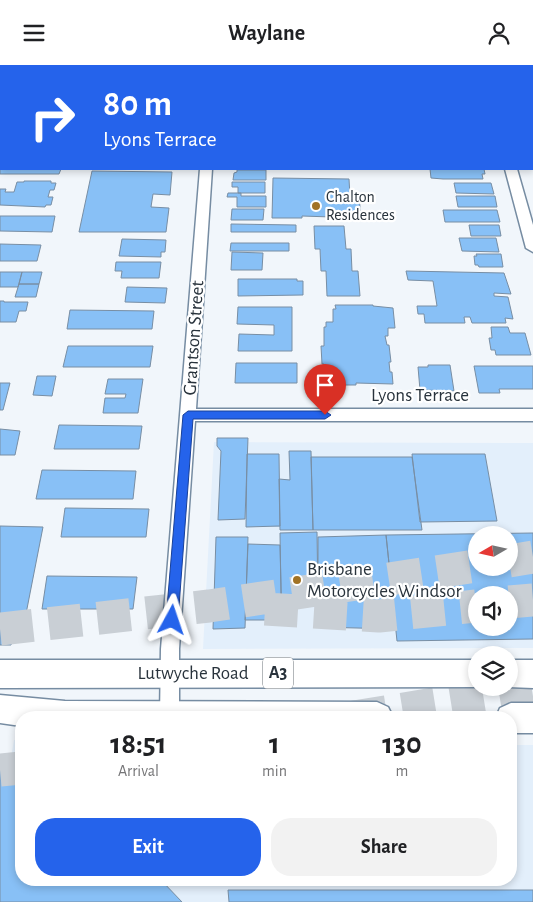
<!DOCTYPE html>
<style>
:root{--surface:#fff;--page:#f2f2f2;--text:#202124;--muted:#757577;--accent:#2563eb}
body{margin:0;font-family:"Alegreya Sans",sans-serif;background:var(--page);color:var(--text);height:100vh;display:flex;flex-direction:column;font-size:19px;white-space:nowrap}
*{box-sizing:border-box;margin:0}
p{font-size:16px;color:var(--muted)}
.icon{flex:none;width:28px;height:28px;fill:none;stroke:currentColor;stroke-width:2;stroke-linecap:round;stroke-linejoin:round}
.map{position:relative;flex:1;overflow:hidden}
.drawer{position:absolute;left:15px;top:646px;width:502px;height:175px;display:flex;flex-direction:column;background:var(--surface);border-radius:20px;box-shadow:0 2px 8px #0003}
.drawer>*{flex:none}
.top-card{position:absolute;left:0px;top:0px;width:534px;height:105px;box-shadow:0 2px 8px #0003;background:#2563eb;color:#fff;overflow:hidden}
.needle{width:32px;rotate:261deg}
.tools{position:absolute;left:468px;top:461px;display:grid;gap:10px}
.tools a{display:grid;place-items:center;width:50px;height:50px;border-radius:50%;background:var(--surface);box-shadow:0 2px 8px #0003;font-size:25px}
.pin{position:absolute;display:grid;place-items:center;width:42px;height:42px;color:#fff;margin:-51px -21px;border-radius:50% 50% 50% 0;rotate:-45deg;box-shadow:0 0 5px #0007}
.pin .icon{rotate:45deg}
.me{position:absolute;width:55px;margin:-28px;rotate:5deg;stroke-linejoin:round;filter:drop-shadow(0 0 4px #0008)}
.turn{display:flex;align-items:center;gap:18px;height:105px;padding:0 20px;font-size:22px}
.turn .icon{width:65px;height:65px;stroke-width:2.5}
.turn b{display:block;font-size:35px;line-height:42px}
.eta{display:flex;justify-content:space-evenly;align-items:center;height:85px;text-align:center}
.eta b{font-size:30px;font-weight:700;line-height:35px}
.cta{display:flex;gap:10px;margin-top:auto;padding:10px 20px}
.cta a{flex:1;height:58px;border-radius:20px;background:var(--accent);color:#fff;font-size:20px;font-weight:700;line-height:58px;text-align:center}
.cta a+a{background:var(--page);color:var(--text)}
header{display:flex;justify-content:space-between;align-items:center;height:65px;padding:0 20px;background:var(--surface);font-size:22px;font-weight:700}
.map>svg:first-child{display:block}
.built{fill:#e3effb;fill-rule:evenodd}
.building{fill:#88c0f6;stroke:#788ea4;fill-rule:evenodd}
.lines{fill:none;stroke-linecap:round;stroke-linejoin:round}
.motorway-tunnel{stroke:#c9cfd5;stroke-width:33;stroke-dasharray:33 16;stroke-linecap:butt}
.minor-casing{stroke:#768ca2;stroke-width:3}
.trunk-casing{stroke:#768ca2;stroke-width:3}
.minor{fill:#fff;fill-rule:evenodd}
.trunk{fill:#fff;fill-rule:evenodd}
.rail-casing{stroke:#4e575f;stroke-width:4}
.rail{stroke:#fff;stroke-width:2.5;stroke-dasharray:8;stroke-linecap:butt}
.route{fill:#2563eb;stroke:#184099}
.poi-dot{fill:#a17225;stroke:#fff;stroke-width:2}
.labels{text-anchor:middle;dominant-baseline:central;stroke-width:4.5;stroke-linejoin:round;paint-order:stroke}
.far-poi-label{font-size:16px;fill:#29333c;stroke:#fff;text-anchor:start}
.shield{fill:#fff;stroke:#697076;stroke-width:1}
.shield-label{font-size:18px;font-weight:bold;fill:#29333c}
.street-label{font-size:19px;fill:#29333c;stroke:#fff}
.poi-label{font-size:19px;fill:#29333c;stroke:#fff;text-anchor:start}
</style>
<header><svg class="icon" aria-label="menu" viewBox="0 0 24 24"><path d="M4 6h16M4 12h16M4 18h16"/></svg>Waylane<svg class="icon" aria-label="person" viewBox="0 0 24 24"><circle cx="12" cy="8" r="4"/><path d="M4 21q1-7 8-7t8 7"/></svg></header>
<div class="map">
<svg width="533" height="837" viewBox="0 0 533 837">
<rect width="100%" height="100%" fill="#f1f6fb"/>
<path class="built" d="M214 377 533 378V583L203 584ZM476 470H509V502H476ZM476 530H509V562H476Z
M14 675H21V815H511V680H533V837H0V757Z"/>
<path class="building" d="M0 95 1 104H61L59 109H0Z
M430 104H484L485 109H482L483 114H443L431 113Z
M237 105H266V115H233L234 108 237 107Z
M92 106 172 107 170 130 153 129 151 142 169 143 166 167H79Z
M273 113 349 114 350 131H359L361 153 302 151V153H272Z
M24 116H51V118H56L54 125H50L48 132H53L51 140H46L45 142 0 140V124H6L5 127H14L17 117H24Z
M232 117H265V128H238V122H232Z
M454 118H491L494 129 456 128Z
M228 128H241V131H266V142H237V132H227Z
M456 131H495L497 142H458Z
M232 144H264L263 155H231Z
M443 145H497L500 157H445Z
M0 151H55L52 167 0 166Z
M231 159 296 160V167H231Z
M469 160H499L501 171H471Z
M314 161H344L346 184H351L352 206H358L360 231H327L326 206H321L320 184H315Z
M459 173H496L499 187 462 186Z
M122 174 166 175 165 187H161V192L119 191Z
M231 178H289V186H230Z
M0 179 41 180 37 196H0Z
M232 187 263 188 262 205H231Z
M476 189H501L503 202H479L478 200H475L474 191H477Z
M116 197H161L159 213H121L122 206H115Z
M406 206 504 208 511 229 494 228V231L508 232 513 254 505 253 506 258H472L470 252H464L465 258H425L424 249H418L417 241H437L433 216 408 215Z
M0 207H22L18 222H0Z
M22 207H42L39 219H19Z
M238 214H297V216H303V230L238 231Z
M19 219H39L36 232H15Z
M127 222 167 223 165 238 125 237Z
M0 236H4V237H28L26 246H19L16 257H0Z
M335 240H373V241L393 243 395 263H388V271H385L387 280H389L391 297H389L390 307H392L393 319 356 318V320H322L324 299H322L321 281H324V262H326V257H333V244H336Z
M238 242H292V286H238L239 269 274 270V260L237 259Z
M70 245 154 246 152 264H67Z
M491 262H508L510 268H525L531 290H496L495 285H491L489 273H492Z
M68 281H153L150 302H63Z
M236 298H297V318H235Z
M428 300H450L454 326 420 325 418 302H428Z
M474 301H533V324H499L500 328H479Z
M37 311H56L52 331 33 330Z
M108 314H143L138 348H103L105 333H125L126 329H105Z
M0 318H10L3 345H0Z
M59 360 142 361 139 384H54Z
M0 364 20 366 15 390H0Z
M217 373H248L245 454 218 455 221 386 217 381Z
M289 386H311L313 465H280L279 414 290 415Z
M247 389H279L280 461 246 462Z
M412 389H485L497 456 420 457Z
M311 392H412L422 465H313Z
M42 405 136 406 133 434H36Z
M65 443 149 444 146 472H61Z
M0 461 43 462 24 559H15L11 580H0Z
M317 467 318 535 281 537 280 468Z
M533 468V574L397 576 386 470ZM476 470H509V502H476ZM476 530H509V562H476Z
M386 470 396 564 318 562V472Z
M216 472H248L245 563 213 564Z
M248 479 280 480 282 555H245Z
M47 511 137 512 133 544H42Z
M0 696H21V815H161L182 837H0Z
M228 825H533V837H229Z"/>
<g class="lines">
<path class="motorway-tunnel" d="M509 496 533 492
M509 537 533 535
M265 544 379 551 476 541
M0 564 209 541 476 501
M354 652 533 623
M0 705 21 703"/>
<g class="minor-casing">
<path id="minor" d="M209 0H219V1H209Z
M481 0H492V1H482Z
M200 104H212L196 344H533V356H195L179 584V651L160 652 161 584Z
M505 104H517L533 160V187L526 183Z"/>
</g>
<g class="trunk-casing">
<path id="trunk" d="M0 595H476L477 622 0 623Z
M509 595H533V623L508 622Z
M0 630 65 636 377 637 388 642 393 652H21V661L0 658Z
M511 638H533V668H511V652H496L500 643Z"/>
</g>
<use href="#minor" class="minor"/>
<use href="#trunk" class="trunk"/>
<g class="rail-casing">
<path id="rail" d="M64 1 66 0"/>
</g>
<use href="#rail" class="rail"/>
</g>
<path class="route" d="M188 346H325L331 350 325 354H193L178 555 177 559 172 561 168 559 166 555 183 350Z"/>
<g class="poi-dot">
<circle cx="316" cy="141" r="5"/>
<circle cx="297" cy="515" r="5"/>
</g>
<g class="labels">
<g class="far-poi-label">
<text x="326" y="132">Chalton<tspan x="326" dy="18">Residences</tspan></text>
</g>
<rect class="shield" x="263" y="592.5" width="30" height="31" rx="4"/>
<g class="shield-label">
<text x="278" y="608">A3</text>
</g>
<g class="street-label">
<text transform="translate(194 273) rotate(-86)">Grantson Street</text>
<text x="420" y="330">Lyons Terrace</text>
<text x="193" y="608">Lutwyche Road</text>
</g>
<g class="poi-label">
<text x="307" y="504">Brisbane<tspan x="307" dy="22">Motorcycles Windsor</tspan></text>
</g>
</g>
</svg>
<div class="tools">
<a><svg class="needle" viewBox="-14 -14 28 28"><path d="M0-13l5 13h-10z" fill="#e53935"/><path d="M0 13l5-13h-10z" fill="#757577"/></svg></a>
<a><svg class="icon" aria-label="sound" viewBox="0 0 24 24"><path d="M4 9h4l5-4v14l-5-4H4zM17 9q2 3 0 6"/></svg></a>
<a><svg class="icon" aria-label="layers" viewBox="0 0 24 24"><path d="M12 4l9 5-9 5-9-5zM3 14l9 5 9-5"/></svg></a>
</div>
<div class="pin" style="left:325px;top:350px;background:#d93025"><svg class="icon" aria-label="arrive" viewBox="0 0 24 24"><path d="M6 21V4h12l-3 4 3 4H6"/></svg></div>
<svg class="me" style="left:172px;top:555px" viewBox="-20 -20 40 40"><path d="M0-17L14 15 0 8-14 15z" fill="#2563eb" stroke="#fff" stroke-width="4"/></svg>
<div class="top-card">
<div class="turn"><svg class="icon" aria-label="right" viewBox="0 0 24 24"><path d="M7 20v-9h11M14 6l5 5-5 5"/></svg><div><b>80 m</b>Lyons Terrace</div></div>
</div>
<section class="drawer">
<div class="eta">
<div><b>18:51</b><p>Arrival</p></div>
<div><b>1</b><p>min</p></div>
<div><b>130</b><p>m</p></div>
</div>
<div class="cta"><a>Exit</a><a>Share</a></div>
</section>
</div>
